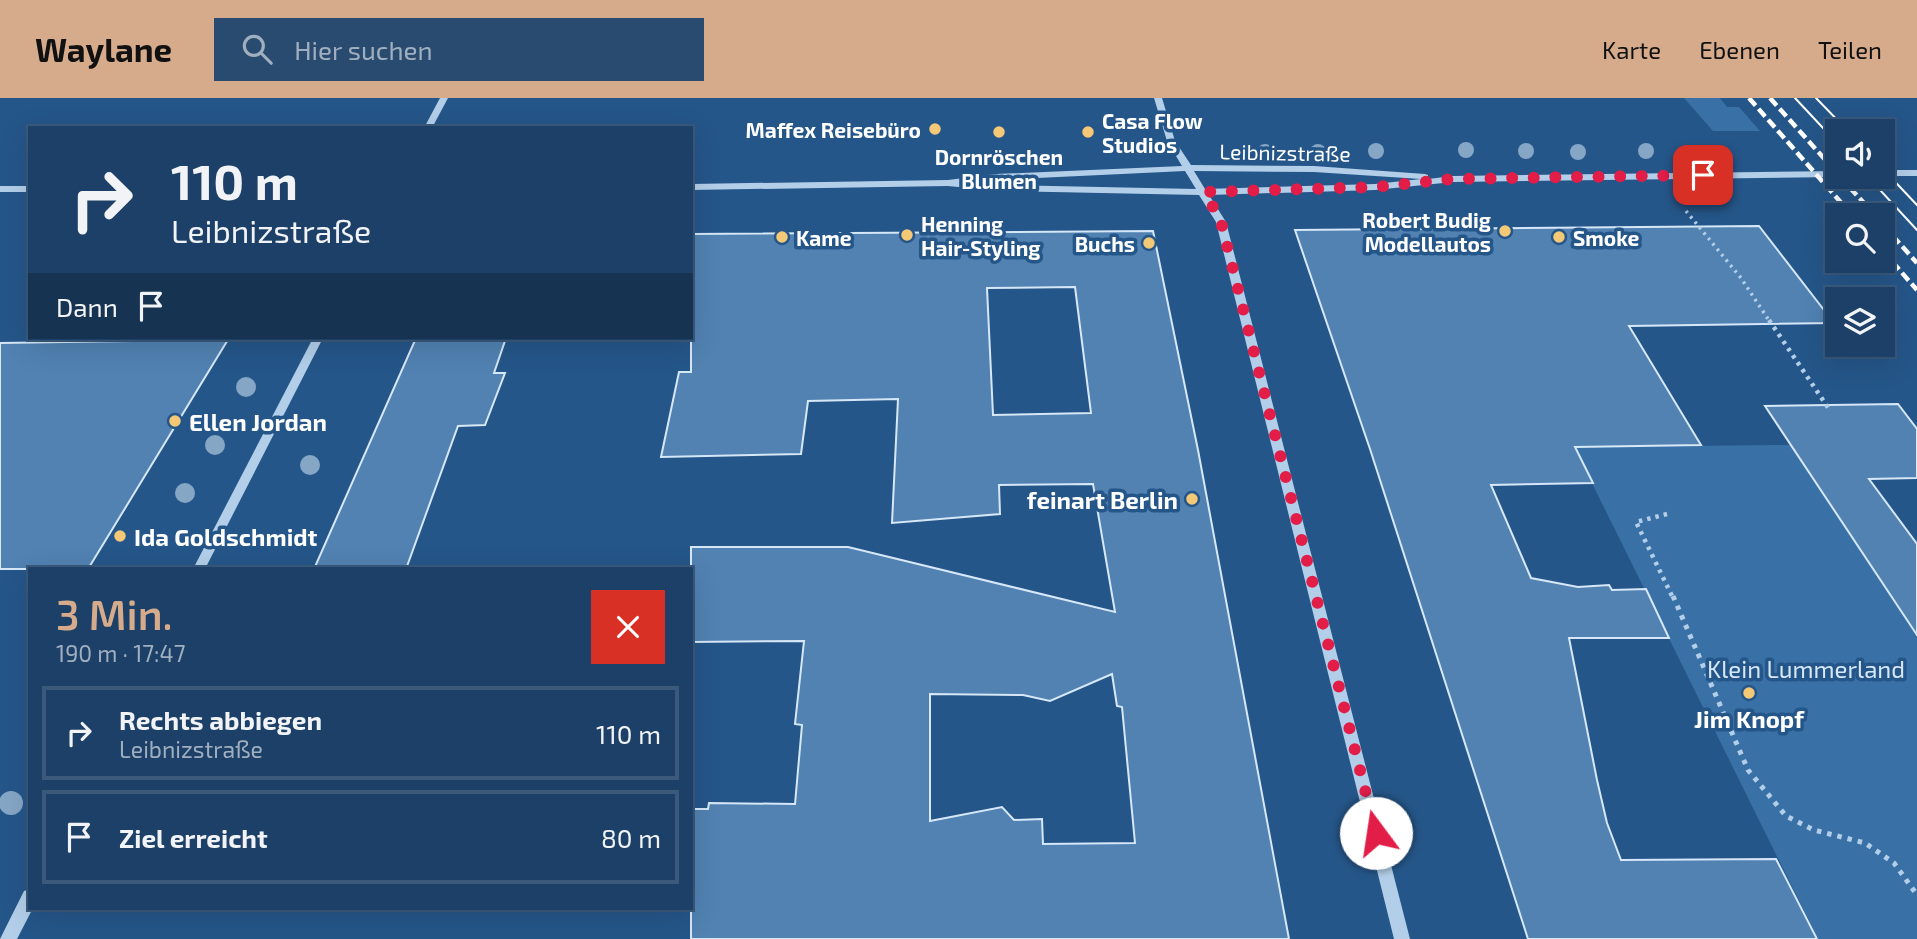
<!DOCTYPE html>
<html lang="de">
<meta charset="utf-8">
<style>
:root{--surface:#1c4067;--page:#294b70;--text:#f1f3f6;--muted:#a0afc0;--line:#3a597b;--accent:#d6ab8b}
body{margin:0;font-family:"Exo 2",sans-serif;background:var(--page);color:var(--text);height:100vh;display:flex;flex-direction:column;font-size:26px;white-space:nowrap}
*{box-sizing:border-box;margin:0}
p{font-size:23px;color:var(--muted)}
.icon{flex:none;width:38px;height:38px;fill:none;stroke:currentColor;stroke-width:2;stroke-linecap:round;stroke-linejoin:round}
.map{position:relative;flex:1;overflow:hidden}
.details{position:absolute;left:28px;top:469px;width:665px;height:343px;display:flex;flex-direction:column;background:var(--surface);border-radius:0px;box-shadow:0 7px 28px #0002,0 0 0 2px var(--line)}
.details>*{flex:none}
.hud{position:absolute;left:28px;top:28px;width:665px;height:214px;border-radius:0px;box-shadow:0 7px 28px #0002,0 0 0 2px var(--line);background:#1c4067;color:var(--text);overflow:hidden}
.buttons{position:absolute;left:1825px;top:21px;display:grid;gap:14px}
.buttons a{display:grid;place-items:center;width:70px;height:70px;border-radius:0px;background:var(--surface);box-shadow:0 7px 28px #0002,0 0 0 2px var(--line);font-size:35px}
.pin{position:absolute;display:grid;place-items:center;width:60px;height:60px;color:#fff;margin:-30px;border-radius:14px;box-shadow:0 4px 10px #0006}
.me{position:absolute;width:77px;margin:-38px;rotate:346deg;stroke-linejoin:round;filter:drop-shadow(0 0 5px #0008)}
.turn{display:flex;align-items:center;gap:24px;height:147px;padding:0 28px;font-size:32px}
.turn .icon{width:91px;height:91px;stroke-width:2.5}
.turn b{display:block;font-size:49px;line-height:60px}
.then{display:flex;align-items:center;height:66px;padding:0 28px;background:#0003;gap:14px;font-size:26px}
.round{display:grid;place-items:center;flex:none;width:74px;height:74px;border-radius:0px;background:var(--page)}
.overview{display:flex;align-items:center;justify-content:space-between;height:119px;padding:0 28px}
h1{font-size:42px;font-weight:600;line-height:52px;color:var(--accent)}
ul{padding:0;list-style:none}
li{display:flex;align-items:center;gap:21px;height:94px;margin:0 14px 10px;padding:0 14px;border:4px solid var(--line);border-radius:0px}
li div{flex:1}
li b{display:block;font-size:26px}
li em{font-style:normal}
header{display:flex;align-items:center;gap:42px;box-sizing:border-box;height:98px;padding:0 35px;background:var(--accent);color:#111}
header strong{font-size:33px}
nav{display:flex;gap:38px;margin-inline-start:auto;font-size:24px}
.search{width:490px;height:63px;background:var(--page);display:flex;align-items:center;gap:18px;box-sizing:border-box;padding:0 24px;border-radius:0px;color:var(--muted);font-size:26px}
.map>svg:first-child{display:block}
.green{fill:#3971a6}
.building{fill:#5182b2;stroke:#d6e7f7;stroke-width:2;fill-rule:evenodd}
.lines{fill:none;stroke-linecap:round;stroke-linejoin:round}
.path-far2{stroke:#b2cee9;stroke-width:3.5;stroke-dasharray:2.5 4.5;stroke-linecap:butt}
.path-far1{stroke:#b2cee9;stroke-width:4.5;stroke-dasharray:3.5 5;stroke-linecap:butt}
.path{stroke:#b2cee9;stroke-width:5;stroke-dasharray:4.5 6;stroke-linecap:butt}
.minor{fill:#b2cee9;fill-rule:evenodd}
.tram{stroke:#fff;stroke-width:2}
.rail{stroke:#fff;stroke-width:4.5;stroke-dasharray:10 4.5;stroke-linecap:butt}
.tree{fill:#86a6c6}
.route{stroke:#e11d48;stroke-width:12;stroke-dasharray:0 21.6}
.poi-dot{fill:#f3c876;stroke:#255689;stroke-width:2.5}
.labels{text-anchor:middle;dominant-baseline:central;stroke-width:7;stroke-linejoin:round;paint-order:stroke}
.far-poi-label{font-size:21px;font-weight:bold;fill:#fff;stroke:#255689;text-anchor:start}
.far-street-label{font-size:21px;fill:#fff;stroke:#255689}
.poi-label{font-size:24px;font-weight:bold;fill:#fff;stroke:#255689;text-anchor:start}
.park-label{font-size:24px;fill:#d6e7f7;stroke:#255689}
</style>
<header>
<strong>Waylane</strong>
<div class="search"><svg class="icon" aria-label="search" viewBox="0 0 24 24"><circle cx="10" cy="10" r="6"/><path d="M15 15l6 6"/></svg>Hier suchen</div>
<nav><a>Karte</a><a>Ebenen</a><a>Teilen</a></nav>
</header>
<div class="map">
<svg width="1917" height="841" viewBox="0 0 1917 841">
<rect width="100%" height="100%" fill="#255689"/>
<path class="green" d="M1684 0H1720L1727 9H1739L1760 33H1713Z
M1791 347 1917 537V841H1818L1574 349Z"/>
<path class="building" d="M1759 128 1834 225 1629 228 1701 347 1575 349 1593 385 1491 387 1531 480 1578 489 1609 487 1612 492 1646 491 1669 540H1569L1597 682 1607 725 1621 762 1776 761 1817 841H1528L1370 351 1295 132Z
M1153 133 1198 352 1289 841H691V711H708L709 705 795 706 802 627 795 626 804 543 691 544V449H848L1115 514 1093 386 999 387 1000 416 892 425 898 301 808 303 801 356 661 359 679 274H691V136ZM1075 189 1091 315 993 317 987 190ZM1112 576 1117 608 1122 609 1135 745 1043 746 1042 721 1014 722 1002 709 930 723V596L1023 597 1050 603Z
M135 240H229L88 471H0V245L133 243Z
M416 240H506L494 275H505L485 327 458 328 406 471H314Z
M1898 306 1917 331V380L1869 381 1917 446V537L1765 308Z"/>
<g class="lines">
<path class="path-far2" d="M1840 110 1880 109
M1686 113 1741 180 1770 224"/>
<path class="path-far1" d="M1769 222 1829 311
M1667 416 1636 424 1673 500"/>
<path class="path" d="M1673 498 1748 672 1786 718 1814 732 1865 745 1894 765 1917 797"/>
<path class="minor" d="M440 0H448L432 30H424Z
M1154 0H1162L1175 43 1191 67 1314 68 1425 76 1428 77V81L1453 78 1838 73V79L1453 84 1375 92 1209 97 1226 124 1410 841H1394L1216 124 1199 97 998 93 948 88 691 92V86L948 82 996 76 1182 68 1167 43ZM1185 73 1196 91 998 87 973 85 996 82ZM1194 73 1314 74 1421 81 1375 86 1205 91Z
M1883 72H1917V78H1883Z
M0 88H30V94H0Z
M313 240H323L205 471H193Z
M30 791V810H33L17 841H0L24 793Z"/>
<path class="tram" d="M1795 0 1838 46
M1816 0 1848 33
M1883 71 1917 107
M1868 79 1917 132"/>
<path class="rail" d="M1749 0 1852 117
M1770 0 1838 76
M1840 79 1875 117
M1883 127 1917 165
M1883 153 1917 192"/>
</g>
<g class="tree">
<circle cx="1466" cy="52" r="8"/>
<circle cx="1376" cy="53" r="8"/>
<circle cx="1526" cy="53" r="8"/>
<circle cx="1646" cy="53" r="8"/>
<circle cx="1265" cy="54" r="8"/>
<circle cx="1318" cy="54" r="8"/>
<circle cx="1578" cy="54" r="8"/>
<circle cx="246" cy="289" r="10"/>
<circle cx="215" cy="347" r="10"/>
<circle cx="310" cy="367" r="10"/>
<circle cx="185" cy="395" r="10"/>
<circle cx="11" cy="705" r="12"/>
</g>
<g class="lines">
<path class="route" d="M1376 735 1221 124 1205 94 1375 89 1453 81 1703 77"/>
</g>
<g class="poi-dot">
<circle cx="935" cy="31" r="7"/>
<circle cx="999" cy="34" r="7"/>
<circle cx="1088" cy="34" r="7"/>
<circle cx="1505" cy="133" r="7"/>
<circle cx="907" cy="137" r="7"/>
<circle cx="782" cy="139" r="7"/>
<circle cx="1559" cy="139" r="7"/>
<circle cx="1149" cy="145" r="7"/>
<circle cx="175" cy="323" r="7"/>
<circle cx="1192" cy="401" r="7"/>
<circle cx="120" cy="438" r="7"/>
<circle cx="1749" cy="595" r="7"/>
</g>
<g class="labels">
<g class="far-poi-label">
<text x="1102" y="22">Casa Flow<tspan x="1102" dy="24">Studios</tspan></text>
<text x="921" y="31" text-anchor="end">Maffex Reisebüro</text>
<text x="999" y="58" text-anchor="middle">Dornröschen<tspan x="999" dy="24">Blumen</tspan></text>
<text x="1491" y="121" text-anchor="end">Robert Budig<tspan x="1491" dy="24">Modellautos</tspan></text>
<text x="921" y="125">Henning<tspan x="921" dy="24">Hair-Styling</tspan></text>
<text x="796" y="139">Kame</text>
<text x="1573" y="139">Smoke</text>
<text x="1135" y="145" text-anchor="end">Buchs</text>
</g>
<g class="far-street-label">
<text transform="translate(1285 54) rotate(1)">Leibnizstraße</text>
</g>
<g class="poi-label">
<text x="189" y="323">Ellen Jordan</text>
<text x="1178" y="401" text-anchor="end">feinart Berlin</text>
<text x="134" y="438">Ida Goldschmidt</text>
<text x="1749" y="620" text-anchor="middle">Jim Knopf</text>
</g>
<g class="park-label">
<text x="1806" y="570">Klein Lummerland</text>
</g>
</g>
</svg>
<div class="buttons">
<a><svg class="icon" aria-label="sound" viewBox="0 0 24 24"><path d="M4 9h4l5-4v14l-5-4H4zM17 9q2 3 0 6"/></svg></a>
<a><svg class="icon" aria-label="search" viewBox="0 0 24 24"><circle cx="10" cy="10" r="6"/><path d="M15 15l6 6"/></svg></a>
<a><svg class="icon" aria-label="layers" viewBox="0 0 24 24"><path d="M12 4l9 5-9 5-9-5zM3 14l9 5 9-5"/></svg></a>
</div>
<div class="pin" style="left:1703px;top:77px;background:#d93025"><svg class="icon" aria-label="arrive" viewBox="0 0 24 24"><path d="M6 21V4h12l-3 4 3 4H6"/></svg></div>
<svg class="me" style="left:1376px;top:735px" viewBox="-20 -20 40 40"><circle r="19" fill="#fff"/><path d="M0-13L10 11 0 6-10 11z" fill="#e11d48"/></svg>
<div class="hud">
<div class="turn"><svg class="icon" aria-label="right" viewBox="0 0 24 24"><path d="M7 20v-9h11M14 6l5 5-5 5"/></svg><div><b>110 m</b>Leibnizstraße</div></div>
<div class="then">Dann<svg class="icon" aria-label="arrive" viewBox="0 0 24 24"><path d="M6 21V4h12l-3 4 3 4H6"/></svg></div>
</div>
<section class="details">
<div class="overview"><div><h1>3 Min.</h1><p>190 m · 17:47</p></div><a class="round" style="background:#d93025;color:#fff"><svg class="icon" aria-label="close" viewBox="0 0 24 24"><path d="M6 6l12 12M18 6L6 18"/></svg></a></div>
<ul>
<li><svg class="icon" aria-label="right" viewBox="0 0 24 24"><path d="M7 20v-9h11M14 6l5 5-5 5"/></svg><div><b>Rechts abbiegen</b><p>Leibnizstraße</p></div><em>110 m</em></li>
<li><svg class="icon" aria-label="arrive" viewBox="0 0 24 24"><path d="M6 21V4h12l-3 4 3 4H6"/></svg><div><b>Ziel erreicht</b></div><em>80 m</em></li>
</ul>
</section>
</div>
